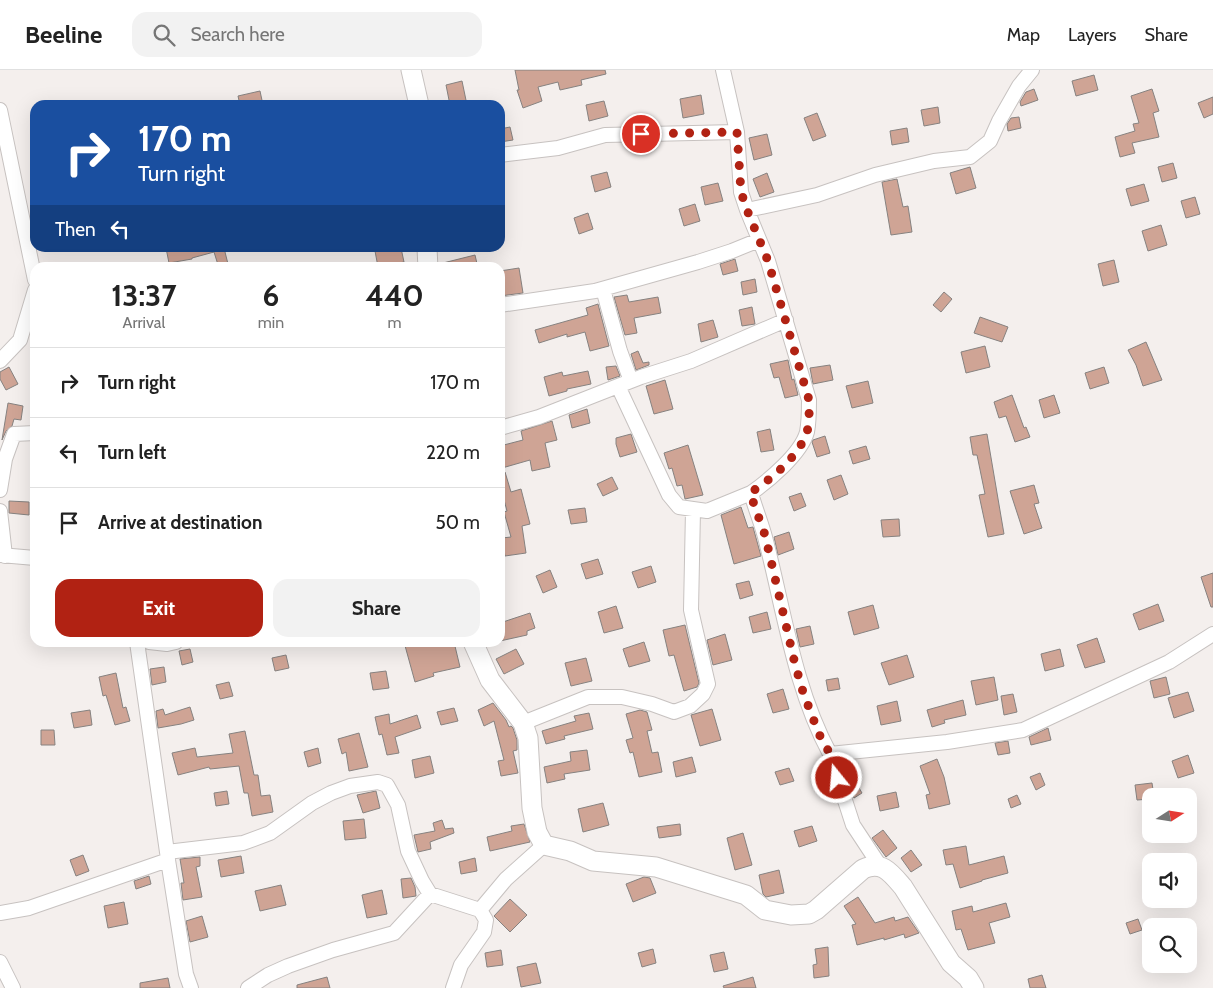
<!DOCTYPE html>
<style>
:root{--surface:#fff;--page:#f2f2f2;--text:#222;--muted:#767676;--line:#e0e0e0;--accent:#b12213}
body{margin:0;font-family:Cabin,sans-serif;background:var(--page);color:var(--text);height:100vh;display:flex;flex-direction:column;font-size:19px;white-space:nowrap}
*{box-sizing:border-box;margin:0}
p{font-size:16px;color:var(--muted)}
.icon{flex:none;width:28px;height:28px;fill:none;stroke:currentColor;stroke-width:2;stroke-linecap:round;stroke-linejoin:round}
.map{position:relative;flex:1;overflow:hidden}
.side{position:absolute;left:30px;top:192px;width:475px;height:385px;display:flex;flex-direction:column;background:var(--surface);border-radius:15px;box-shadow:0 5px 20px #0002}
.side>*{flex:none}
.guide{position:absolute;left:30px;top:30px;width:475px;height:152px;border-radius:15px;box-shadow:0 5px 20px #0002;background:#1a4fa0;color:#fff;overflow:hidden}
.needle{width:32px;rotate:78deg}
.controls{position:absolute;left:1142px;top:718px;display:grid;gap:10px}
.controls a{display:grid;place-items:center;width:55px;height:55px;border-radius:10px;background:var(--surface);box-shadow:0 5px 20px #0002;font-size:25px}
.pin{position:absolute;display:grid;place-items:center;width:42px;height:42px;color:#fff;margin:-21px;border:2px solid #fff;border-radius:50%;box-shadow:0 1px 5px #0007}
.me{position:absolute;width:55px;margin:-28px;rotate:343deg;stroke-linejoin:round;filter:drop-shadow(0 0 4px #0008)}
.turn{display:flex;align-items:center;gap:18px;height:105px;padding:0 25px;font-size:22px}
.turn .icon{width:65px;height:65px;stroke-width:2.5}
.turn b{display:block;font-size:35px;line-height:42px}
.then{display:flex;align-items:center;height:48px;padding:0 25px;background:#0003;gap:10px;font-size:19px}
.eta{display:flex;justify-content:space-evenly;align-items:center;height:85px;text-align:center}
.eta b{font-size:30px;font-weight:800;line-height:35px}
.cta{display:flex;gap:10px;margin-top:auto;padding:10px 25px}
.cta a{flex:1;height:58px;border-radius:15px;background:var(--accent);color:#fff;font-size:20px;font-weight:800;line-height:58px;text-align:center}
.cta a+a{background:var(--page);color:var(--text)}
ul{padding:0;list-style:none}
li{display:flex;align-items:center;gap:15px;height:70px;padding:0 25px;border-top:1px solid var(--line)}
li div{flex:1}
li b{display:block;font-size:19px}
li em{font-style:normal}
header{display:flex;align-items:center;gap:30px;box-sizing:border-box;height:70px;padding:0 25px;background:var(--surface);border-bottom:1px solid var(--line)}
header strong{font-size:24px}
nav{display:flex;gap:28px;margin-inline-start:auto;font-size:18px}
.search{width:350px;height:45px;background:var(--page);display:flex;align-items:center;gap:12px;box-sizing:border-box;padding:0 18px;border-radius:15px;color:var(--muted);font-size:19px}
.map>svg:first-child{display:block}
.building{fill:#cfa495;stroke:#868280}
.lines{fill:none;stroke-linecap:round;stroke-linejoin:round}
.street-casing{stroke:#c7c2c0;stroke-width:16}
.secondary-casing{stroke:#c7c2c0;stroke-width:21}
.street{stroke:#fff;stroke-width:14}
.secondary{stroke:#fff;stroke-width:19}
.route{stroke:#b12213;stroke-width:9;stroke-dasharray:0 16.2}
</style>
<header>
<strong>Beeline</strong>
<div class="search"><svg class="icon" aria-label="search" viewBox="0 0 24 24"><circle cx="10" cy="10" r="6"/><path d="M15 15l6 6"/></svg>Search here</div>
<nav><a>Map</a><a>Layers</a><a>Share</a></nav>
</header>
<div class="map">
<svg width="1213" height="918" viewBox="0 0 1213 918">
<rect width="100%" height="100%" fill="#f4efed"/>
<path class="building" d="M515 0H605L606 4 581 10 582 15 560 20 558 12 538 17 542 31 523 38 517 20H519Z
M1094 5 1098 20 1076 26 1072 11Z
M462 11 467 35H450L446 15Z
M1034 19 1038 30 1021 36 1020 32 1026 22Z
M1152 19 1159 41 1153 43 1159 67 1132 73 1135 83 1120 87 1115 67 1135 61 1133 54 1139 53 1131 26Z
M260 21 263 35H240L238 26Z
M701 25 704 44 683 48 680 29Z
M1213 27V44L1204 48 1198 33Z
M604 31 608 46 589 51 586 35Z
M938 37 940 53 924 56 921 40Z
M817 43 826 66 813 71 804 48Z
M1019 47 1021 58 1008 61 1007 54 1011 48Z
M510 57 513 70 500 72V59Z
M907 58 909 72 892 75 890 61Z
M767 64 772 85 754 90 749 68Z
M1173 93 1177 108 1162 112 1158 97Z
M970 97 976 118 956 124 950 103Z
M607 102 611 117 595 122 591 106Z
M767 103 774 122 760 127 753 109Z
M897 109 903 137 908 136 912 162 891 165 882 112Z
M718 113 723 131 705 135 701 117Z
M1144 114 1149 131 1131 136 1126 119Z
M1195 127 1200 144 1186 148 1181 131Z
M695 134 700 151 684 156 679 139Z
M588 143 593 159 579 164 574 148Z
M1161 155 1167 175 1148 181 1142 161Z
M166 178H218V179L224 178 229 198H219L214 182 192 188V189L169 193Z
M393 178H401L404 192 378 197 375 181Z
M475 185 478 198H439V194Z
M735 189 738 201 723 205 720 194Z
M1114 190 1119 212 1103 216 1098 194Z
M519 198 523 223 500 226V201Z
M755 209 757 222 743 225 741 212Z
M944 222 952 229 941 242 933 235Z
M627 225 629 232 658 227 661 243 634 248 637 263 625 265 614 227Z
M598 234 609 276 590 281 585 262 567 267V264L539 273 535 260 588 245 586 238Z
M752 237 755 254 742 256 739 240Z
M980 247 1008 257 1002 272 974 263Z
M713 250 718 267 701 272 698 254Z
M1146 272 1162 310 1143 316 1136 295 1128 280Z
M985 276 990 297 966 303 961 282Z
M638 281 643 293 649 292V295L636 300 631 284Z
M788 290 792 310 794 309 798 325 785 328 779 307 774 308 770 294Z
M830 295 833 310 813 314 810 298Z
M616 296 620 306 608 310 606 297Z
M9 297 18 314 6 320 0 309V302Z
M1104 297 1109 313 1090 319 1085 303Z
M588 301 591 314 567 319V321L549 326 544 307 562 302 563 306Z
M665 310 673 339 654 344 646 316Z
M868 311 873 333 852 338 846 316Z
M1012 325 1024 358 1026 357 1030 367 1015 372 1006 346 999 348 994 332Z
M1054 325 1060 343 1044 348 1039 330Z
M8 333 23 336 21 350 14 349 12 356 6 361 2 370Z
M587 339 590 353 572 358 569 345Z
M552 351 557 370 545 373 550 397 532 401 530 390 502 398 500 391V376L523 370 521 361Z
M770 359 774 380 761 382 757 362Z
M631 364 637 382 620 387 616 374V368Z
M987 364 1004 464 988 467 979 425 985 424 977 385H973L970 367Z
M825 366 830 383 817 387 812 372 813 370Z
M688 375 703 425 685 429 682 415 677 416 672 398 669 399 664 383Z
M866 376 870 389 853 394 849 381Z
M505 402 511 422 521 419 530 454 522 456 526 483 505 486 502 468 511 467 504 442 507 441 500 415V403Z
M841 405 848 424 834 430 827 410Z
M612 407 618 419 603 426 597 414Z
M1034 415 1039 433 1034 434 1042 458 1024 464 1010 421Z
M801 423 806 436 794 441 789 427Z
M9 431 29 432V445L9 443Z
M741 437 748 458 753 457 761 486 734 494 721 445Z
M585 438 587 452 571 454 568 440Z
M899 449 900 466 883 467 881 450Z
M789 462 794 479 778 485 774 467Z
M598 489 603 504 586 509 581 494Z
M651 496 656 512 638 518 632 502Z
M550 500 557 517 543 523 536 506Z
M1213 503V537H1211L1201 507Z
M749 511 753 525 740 529 736 514Z
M1158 534 1164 551 1139 560 1133 544Z
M873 535 879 558 854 565 848 542Z
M616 536 623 558 604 563 598 542Z
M767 542 771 559 753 563 749 547Z
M530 543 535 558 527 561V565L500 571V553Z
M685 555 699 613 697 617 684 621 674 585 669 586 663 560Z
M810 556 814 574 800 577 796 559Z
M725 564 732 590 713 595 707 570Z
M1097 568 1105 592 1085 598 1077 575Z
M404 572H454L460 597 433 603 434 606 415 612Z
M644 572 650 591 629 597 623 579Z
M190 579 193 592 182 595 179 581Z
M516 579 524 594 504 604 496 589Z
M1060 579 1064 596 1045 601 1041 584Z
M286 585 289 598 275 601 272 588Z
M907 585 914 607 889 615 881 593Z
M586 588 592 611 571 616 565 593Z
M164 597 166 612 152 615 150 599Z
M386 601 389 618 373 620 370 603Z
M116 603 123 638 126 637 130 651 115 655 106 625 103 626 99 607Z
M994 607 998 630 976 635 971 611Z
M1166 607 1170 624 1154 628 1150 611Z
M838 608 840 619 828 621 826 610Z
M229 612 233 626 220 629 216 615Z
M783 619 789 639 773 643 767 624Z
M1188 622 1194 641 1174 648 1168 628Z
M1013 624 1017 642 1004 645 1001 626Z
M963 630 966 645 944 650 945 653 932 657 927 640Z
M897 631 901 651 881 655 877 636Z
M493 633 506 650 509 657 511 656 513 658 517 670V680L513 681 518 703 501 706 498 691 504 690 494 651 484 656 478 640Z
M190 637 194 650 181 654 158 658 156 641 163 639 165 645Z
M454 638 458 651 441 655 437 642Z
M712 639 721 670 700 676 691 645Z
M90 640 92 655 74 658 71 643Z
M640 640 647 642 652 660 647 661 652 683 658 682 662 702 639 707 633 682 630 683 626 670 633 668 626 644Z
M589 643 593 659 564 666 565 669 546 674 542 661 576 651 574 646Z
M389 644 390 654 417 645 421 658 395 667 399 683 387 685 382 664 379 665 375 647Z
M1048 658 1051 670 1031 675 1029 667Z
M41 660H54L55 675H41Z
M245 661 254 705H258L261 726 270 725 273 742 252 746 248 723H244L239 696 210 699 209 697 178 705 172 683 195 678 197 687 233 683 229 664Z
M359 663 368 697 349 701 346 682 342 684 338 669Z
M1008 671 1010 683 998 685 995 673Z
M318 678 321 693 308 697 304 682Z
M587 680 590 700 564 704 565 709 547 713 544 697 571 691 570 682Z
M1188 685 1194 703 1178 708 1172 691Z
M430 686 434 703 415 708 412 690Z
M692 687 696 702 676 707 673 692Z
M937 689 944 707 950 734 929 739 926 725 930 724 920 696Z
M789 698 794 711 780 715 775 702Z
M1040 703 1045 715 1036 720 1030 707Z
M855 711 862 723 854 728 849 714Z
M1152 713 1154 726H1151V729L1137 730 1135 715Z
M227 721 229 734 216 736 214 723Z
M376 721 380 738 363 743 357 725Z
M896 722 899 737 880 741 877 726Z
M1017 725 1021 734 1011 738 1008 729Z
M603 733 609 755 583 762 578 739Z
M364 749 366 768 345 770 343 751Z
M442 750 445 759 453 758 454 763 430 772 431 779 418 782 414 765 435 761 433 753Z
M524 754 530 772 490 781 487 767 512 761 511 756Z
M680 754 681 765 659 768 657 757Z
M812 756 817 771 799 777 794 761Z
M883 760 897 778 886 787 872 768Z
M743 763 752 795 735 800 727 768Z
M966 776 969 795 1004 786 1008 803 982 810V811L960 818 953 794 946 795 943 780Z
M911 780 922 795 911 802 901 788Z
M83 785 89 801 76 806 70 790Z
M241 786 244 803 221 807 218 790Z
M200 787V796L196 797 202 827 183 830 181 813H184L180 789Z
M475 788 477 801 461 804 459 792Z
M779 800 784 823 766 827 763 824 759 805Z
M149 806 151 814 136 819 134 811Z
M644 807 650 808 656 823 633 832 626 814Z
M411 808 415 817 416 826 403 828 401 809Z
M281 815 286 835 260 841 255 821Z
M382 820 387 844 367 848 362 825Z
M858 827 875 853 894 847 895 851 908 847 919 863 905 868 904 864 884 870V868L857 875 852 855 856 854 844 836Z
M510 829 527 845 510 862 494 846Z
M124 832 128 854 108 858 104 836Z
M1006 833 1010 847 989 853 995 873 968 880 961 859 956 860 952 841 972 836 973 842Z
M202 846 208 867 190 872 186 851Z
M1138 849 1142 860 1130 864 1126 853Z
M828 877 829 906 814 908 813 895 817 894 815 879Z
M653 879 656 893 642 897 638 883Z
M501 880 503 895 487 897 485 883Z
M724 882 728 899 714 902 710 885Z
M536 893 541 913 521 917 517 897Z
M1042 905 1046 918H1030L1028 909Z
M327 907 330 918H297V915Z
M753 907 756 918H724L723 916Z
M168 908 170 918H140V913Z"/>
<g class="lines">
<g class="street-casing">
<path id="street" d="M723 0 737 62 741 122 747 140 768 191 809 330C809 341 809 352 807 362 801 384 768 411 751 423 755 438 761 452 765 467 784 540 794 617 830 684
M0 40 35 210
M500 85 558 78 605 65 737 62
M747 140 817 125 875 105 934 91 970 87 990 71 999 51 1019 16 1032 0
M603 219 620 281 631 311
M500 235 595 221 698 192 732 181 759 170
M0 291 20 270 35 220
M618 316 641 307 691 291 786 250
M500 358 539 347 618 316 669 425 679 437 707 441 751 423
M0 420 5 389 14 364 35 363
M0 441 5 486
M0 485 35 488
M137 572 168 789
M149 572 167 574 176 572
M523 653 588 627H622L652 634 674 642 690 636 703 624 708 614 691 540 693 440
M167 782 243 773 270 763 312 733 331 723 350 716 378 712 387 715 398 735 408 781 422 811 430 824
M880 796 853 755 830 684 947 672 1023 660 1169 592 1213 564
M0 843 29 838 168 790 186 904 191 918
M0 892 13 918
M248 918 268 905 288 896 333 880 394 863 430 824 480 840 506 809 544 775
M453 918 461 895 484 862 486 850 480 840"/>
</g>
<g class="secondary-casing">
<path id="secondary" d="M411 0 419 35
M427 178 428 198
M473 572 490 610 523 653 528 668 532 738 537 762 544 775 570 781 593 791 656 797 746 825 765 840 791 845 809 844 816 840 863 799C882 790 891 803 903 817L951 893 968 908 974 918"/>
</g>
<use href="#street" class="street"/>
<use href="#secondary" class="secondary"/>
</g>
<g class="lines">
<path class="route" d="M641 64 737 62 741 122 747 140 768 191 809 330C809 341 810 354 806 365 796 389 771 409 750 423L765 465 795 594 803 622 819 664 830 684 837 708"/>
</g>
</svg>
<div class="controls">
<a><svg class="needle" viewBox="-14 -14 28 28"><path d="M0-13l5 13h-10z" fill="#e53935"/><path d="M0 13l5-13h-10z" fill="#767676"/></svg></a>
<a><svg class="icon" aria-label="sound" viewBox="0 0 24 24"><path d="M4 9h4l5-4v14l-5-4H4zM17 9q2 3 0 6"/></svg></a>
<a><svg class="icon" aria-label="search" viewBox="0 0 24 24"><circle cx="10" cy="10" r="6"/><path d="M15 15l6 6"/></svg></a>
</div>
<div class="pin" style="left:641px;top:64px;background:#d93025"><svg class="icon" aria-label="arrive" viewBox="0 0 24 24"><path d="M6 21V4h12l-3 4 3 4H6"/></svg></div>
<svg class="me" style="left:837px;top:708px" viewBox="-20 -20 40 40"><circle r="17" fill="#b12213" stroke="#fff" stroke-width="3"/><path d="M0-11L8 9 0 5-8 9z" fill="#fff"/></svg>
<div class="guide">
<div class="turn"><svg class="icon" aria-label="right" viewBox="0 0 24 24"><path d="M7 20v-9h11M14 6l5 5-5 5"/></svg><div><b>170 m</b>Turn right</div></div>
<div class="then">Then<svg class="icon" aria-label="left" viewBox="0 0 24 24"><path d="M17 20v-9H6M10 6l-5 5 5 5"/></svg></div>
</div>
<section class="side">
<div class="eta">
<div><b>13:37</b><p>Arrival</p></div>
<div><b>6</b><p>min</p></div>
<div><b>440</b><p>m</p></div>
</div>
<ul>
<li><svg class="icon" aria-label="right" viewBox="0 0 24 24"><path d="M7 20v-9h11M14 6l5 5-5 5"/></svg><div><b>Turn right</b></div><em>170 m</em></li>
<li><svg class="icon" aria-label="left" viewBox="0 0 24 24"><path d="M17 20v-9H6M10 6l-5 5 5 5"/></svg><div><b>Turn left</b></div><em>220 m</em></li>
<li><svg class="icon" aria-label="arrive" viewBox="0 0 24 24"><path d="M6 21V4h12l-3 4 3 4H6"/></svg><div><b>Arrive at destination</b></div><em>50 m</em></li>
</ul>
<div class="cta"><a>Exit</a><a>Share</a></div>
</section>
</div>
